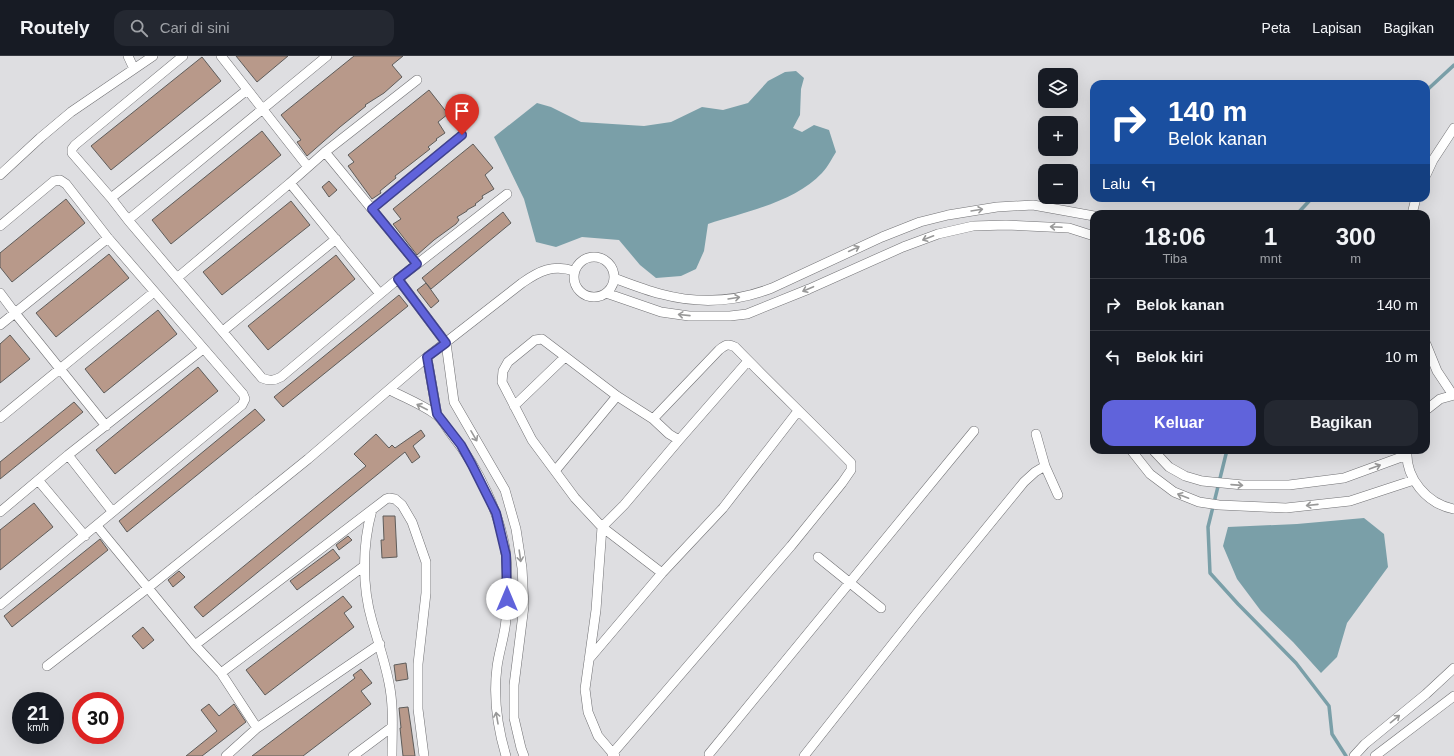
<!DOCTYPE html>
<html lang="id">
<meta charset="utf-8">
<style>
:root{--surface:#171b24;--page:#242831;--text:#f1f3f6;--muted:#9ea1a6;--line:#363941;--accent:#6063db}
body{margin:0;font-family:Arial,sans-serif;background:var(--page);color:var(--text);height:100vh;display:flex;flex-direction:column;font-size:15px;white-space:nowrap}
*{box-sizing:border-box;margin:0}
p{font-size:13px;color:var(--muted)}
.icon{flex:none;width:22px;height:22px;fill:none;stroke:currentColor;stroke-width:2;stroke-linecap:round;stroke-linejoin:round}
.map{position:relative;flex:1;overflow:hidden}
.sheet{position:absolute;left:1090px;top:154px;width:340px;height:244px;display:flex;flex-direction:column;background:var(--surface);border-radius:12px;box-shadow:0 4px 16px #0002}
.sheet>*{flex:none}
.banner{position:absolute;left:1090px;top:24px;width:340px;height:122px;border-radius:12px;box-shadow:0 4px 16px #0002;background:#1a4fa0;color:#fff;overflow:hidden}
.controls{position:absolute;left:1038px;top:12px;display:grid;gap:8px}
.controls a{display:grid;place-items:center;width:40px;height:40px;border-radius:8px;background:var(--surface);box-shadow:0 4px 16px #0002;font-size:20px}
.speed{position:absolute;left:12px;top:636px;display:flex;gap:8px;font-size:20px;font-weight:700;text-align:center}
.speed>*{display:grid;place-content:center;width:52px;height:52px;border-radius:50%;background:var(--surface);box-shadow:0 4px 16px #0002;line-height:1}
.speed small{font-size:10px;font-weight:400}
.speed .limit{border:6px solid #d22;background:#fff;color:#111}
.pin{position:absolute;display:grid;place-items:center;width:34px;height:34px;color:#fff;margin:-41px -17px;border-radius:50% 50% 50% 0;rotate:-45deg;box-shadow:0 0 4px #0007}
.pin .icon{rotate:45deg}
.me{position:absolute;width:44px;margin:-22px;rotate:0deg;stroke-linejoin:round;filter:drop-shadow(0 0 3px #0008)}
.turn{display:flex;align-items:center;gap:14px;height:84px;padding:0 12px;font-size:18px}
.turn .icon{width:52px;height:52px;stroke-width:2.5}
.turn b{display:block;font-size:28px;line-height:34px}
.then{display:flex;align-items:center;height:38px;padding:0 12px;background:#0003;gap:8px;font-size:15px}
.eta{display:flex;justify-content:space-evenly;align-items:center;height:68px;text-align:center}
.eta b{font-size:24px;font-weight:700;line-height:28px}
.primary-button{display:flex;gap:8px;margin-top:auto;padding:8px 12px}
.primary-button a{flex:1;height:46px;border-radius:12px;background:var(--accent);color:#fff;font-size:16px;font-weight:700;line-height:46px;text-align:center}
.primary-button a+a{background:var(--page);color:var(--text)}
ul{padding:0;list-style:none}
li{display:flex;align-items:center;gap:12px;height:52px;padding:0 12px;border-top:1px solid var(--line)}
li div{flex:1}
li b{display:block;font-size:15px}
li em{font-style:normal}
header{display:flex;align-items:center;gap:24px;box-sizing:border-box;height:56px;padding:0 20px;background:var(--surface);border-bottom:1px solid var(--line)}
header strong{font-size:19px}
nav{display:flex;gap:22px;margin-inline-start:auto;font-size:14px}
.search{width:280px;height:36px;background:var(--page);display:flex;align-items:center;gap:10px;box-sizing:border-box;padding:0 14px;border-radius:12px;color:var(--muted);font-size:15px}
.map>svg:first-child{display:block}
.water{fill:#7a9fa8}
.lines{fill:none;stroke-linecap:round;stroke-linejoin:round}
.stream{stroke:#7a9fa8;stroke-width:3.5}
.building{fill:#b8998a;stroke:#5e5c5a}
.minor-casing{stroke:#717174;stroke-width:10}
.minor{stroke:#fff;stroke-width:9}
.oneway{stroke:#989898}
.route-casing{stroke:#3e408e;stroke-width:10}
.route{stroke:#6063db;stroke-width:7}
</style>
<header>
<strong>Routely</strong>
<div class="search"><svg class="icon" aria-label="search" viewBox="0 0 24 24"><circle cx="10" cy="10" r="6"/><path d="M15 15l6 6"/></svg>Cari di sini</div>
<nav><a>Peta</a><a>Lapisan</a><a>Bagikan</a></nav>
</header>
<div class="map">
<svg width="1454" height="700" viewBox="0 0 1454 700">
<rect width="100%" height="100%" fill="#dedee1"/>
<path class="water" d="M796 15 804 22 801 33 800 59 793 72 802 76 814 69 829 74 836 96C832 102 828 111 822 117 795 146 745 156 708 168L704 195 696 213 681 220 656 222 640 209 619 184 582 181 556 191 536 186 524 143 494 81 537 47 551 51 581 66 644 70 671 66 702 51 723 54 748 47 768 25 785 16Z
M1364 462 1384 478 1388 511 1347 567 1337 601 1321 617 1293 586 1261 555 1237 523 1223 490 1228 471 1297 468Z"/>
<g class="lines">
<path class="stream" d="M1426 35 1454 9
M1297 158 1312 142
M1227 394 1208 471 1210 517 1238 548 1296 607 1329 650 1332 678 1346 700"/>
</g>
<path class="building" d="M236 0H288L257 26Z
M354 0H403L392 9 402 21 384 37 365 49 366 50 340 71 307 100 297 86 301 84 281 59Z
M202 1 221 25 111 114 91 90Z
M429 34 448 58 438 66 445 77 436 83 437 84 428 91 430 93 403 114 395 120 396 122 380 135 381 137 372 143 348 110 354 106 348 99Z
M262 75 281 99 171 188 152 164Z
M473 88 493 112 485 119 494 133 482 140 483 142 475 148 476 149 467 154V155L457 161 459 164 456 168 434 184 417 199 393 168 401 163 393 153Z
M329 125 337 134 329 141 322 131Z
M66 143 85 167 12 226 0 211V197Z
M291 145 310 169 222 239 203 216Z
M503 156 511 167 431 233 422 222Z
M109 198 129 222 56 281 36 257Z
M336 199 355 223 268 294 248 270Z
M426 227 439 245 431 252 417 234Z
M399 239 408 250 283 351 274 341Z
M158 254 177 278 104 337 85 313Z
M10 279 30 303 0 327V288Z
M198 311 218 335 115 418 96 394Z
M74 346 83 356 0 423V406Z
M255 353 265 364 127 476 119 465Z
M421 374 425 380 413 390 420 401 412 407 405 396 203 561 194 551 366 410 354 398 376 378 389 392 392 389 395 392Z
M34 447 53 471 0 514V474Z
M383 460H395L397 501 382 502 381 484H384Z
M348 480 352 484 339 494 336 489Z
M100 483 108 494 12 571 4 560Z
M333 493 340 502 297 534 290 525Z
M179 515 185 521 173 531 168 524Z
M343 540 352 551 344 557 354 571 265 639 246 614Z
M143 571 154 584 143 593 132 580Z
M406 607 408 623 396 625 394 609Z
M361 613 372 627 361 635 371 648 303 700H252L355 622 353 619Z
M209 648 219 660 234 648 246 666 202 700H186L217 675 201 654Z
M408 651 411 671 415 700H403L400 672H401L399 652Z"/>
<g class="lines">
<g class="minor-casing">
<path id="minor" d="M128 0 134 13
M183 0 75 89 72 93V97L111 142 128 164 262 322C269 325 274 325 281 321L398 223 507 138
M221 0 308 111
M325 96 417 208
M0 119 40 82 71 56 153 0
M1426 119 1433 104 1454 72
M290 127 380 238
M111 142 247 34
M372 153 462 79
M1412 158 1416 142
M128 164 327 0
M0 170 54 125 60 124 66 128 108 182 243 338 245 343 242 349 0 549
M574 221a20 20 0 1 1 40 0a20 20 0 1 1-40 0Z
M177 222 290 127 325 96 417 24
M614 222C630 228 645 234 661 238 698 248 736 246 772 232L882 181 920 166 948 159 997 151 1033 149 1094 160
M398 223 446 287 454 346 505 434 516 473 522 512 524 550 514 629V662L521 692 524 700
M0 237 15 257 106 370
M606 237 661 256 689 260H730L747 258 809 233 903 191 938 178 973 170 1006 169 1069 172 1094 180
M0 269 108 182
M223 275 336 183
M1426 288 1437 315 1453 339
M427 301 437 358
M390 334C405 342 421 348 435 358 442 362 447 373 452 379 478 411 501 459 506 499 508 520 507 542 506 563 505 579 499 595 497 611 493 642 497 670 506 700
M514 350 565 301
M1426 354 1440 343 1454 339
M0 362 154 236
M679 384 748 305
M1131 394 1150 418 1174 436 1199 446 1219 449 1286 452 1350 445 1414 424
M1153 394 1169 411 1185 420 1202 425 1243 429H1289L1344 422 1407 399
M1407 394C1405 422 1427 448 1454 453
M68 399 112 455
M1045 410 1058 439
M555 415 617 340
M38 424 85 480
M372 454C362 490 362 530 372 565 378 586 385 606 389 627 394 651 392 675 392 700
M0 456 68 399 203 293
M97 470 195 589 221 617 257 672
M818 501 881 552
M195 589 386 443 389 442 395 443 402 449 412 466 426 506V537L418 608V653L424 700
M589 603 662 517 723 452 798 355
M47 610 149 531 308 403 427 301 522 227C539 215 553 208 574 215
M221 617 364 510
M612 698 791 490 842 427 851 414V407C813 368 773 330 735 291 728 287 725 289 719 294L653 363
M709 698 974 375
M226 700 257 672 380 588
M353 700 392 671
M615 700 598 680 588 656 585 633 596 554 602 471 624 449 679 384 669 378 653 363 617 340 542 283 535 284 508 306 503 315 502 326 532 384 575 442 602 471 662 517
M804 700 917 557 1024 426 1035 416 1045 410 1036 378
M1354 700 1365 688 1426 638 1454 612
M1375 700 1454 640"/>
</g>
<use href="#minor" class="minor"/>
</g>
<defs><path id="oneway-shaft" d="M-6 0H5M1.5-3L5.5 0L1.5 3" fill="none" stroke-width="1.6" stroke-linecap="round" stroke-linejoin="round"/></defs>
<g class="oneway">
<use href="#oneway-shaft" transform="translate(977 154) rotate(-9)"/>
<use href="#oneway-shaft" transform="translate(1056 171) rotate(-177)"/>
<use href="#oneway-shaft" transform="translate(928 182) rotate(159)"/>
<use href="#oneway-shaft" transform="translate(854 193) rotate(-25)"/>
<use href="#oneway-shaft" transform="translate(808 233) rotate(157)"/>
<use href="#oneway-shaft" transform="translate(734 242) rotate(-9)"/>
<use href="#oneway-shaft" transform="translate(684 259) rotate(-174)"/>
<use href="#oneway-shaft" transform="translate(422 351) rotate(-153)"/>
<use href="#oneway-shaft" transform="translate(474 380) rotate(60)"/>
<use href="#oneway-shaft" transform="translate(1375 411) rotate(-20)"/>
<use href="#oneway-shaft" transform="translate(1237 429) rotate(4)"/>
<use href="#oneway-shaft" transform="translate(1183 440) rotate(-159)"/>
<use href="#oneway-shaft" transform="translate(1312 449) rotate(174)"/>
<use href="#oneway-shaft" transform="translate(520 500) rotate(82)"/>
<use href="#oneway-shaft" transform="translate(497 662) rotate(-100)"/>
<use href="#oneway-shaft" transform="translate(1395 663) rotate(-39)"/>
</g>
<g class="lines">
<g class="route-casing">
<path id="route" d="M462 79 372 153 417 208 398 223 446 287 427 301 437 358 461 389 472 409 496 457 506 499 507 543"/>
</g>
<use href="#route" class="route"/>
</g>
</svg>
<div class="controls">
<a><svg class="icon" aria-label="layers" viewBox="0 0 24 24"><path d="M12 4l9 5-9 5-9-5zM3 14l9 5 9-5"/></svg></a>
<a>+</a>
<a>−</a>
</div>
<div class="speed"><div>21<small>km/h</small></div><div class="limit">30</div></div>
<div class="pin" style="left:462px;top:79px;background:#d93025"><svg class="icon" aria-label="arrive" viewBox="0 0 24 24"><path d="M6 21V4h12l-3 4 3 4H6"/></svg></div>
<svg class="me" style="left:507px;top:543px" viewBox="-20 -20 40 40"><circle r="19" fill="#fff"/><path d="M0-13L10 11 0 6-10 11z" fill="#6063db"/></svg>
<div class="banner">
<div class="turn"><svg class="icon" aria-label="right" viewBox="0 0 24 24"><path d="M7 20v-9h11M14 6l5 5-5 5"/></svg><div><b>140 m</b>Belok kanan</div></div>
<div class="then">Lalu<svg class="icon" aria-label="left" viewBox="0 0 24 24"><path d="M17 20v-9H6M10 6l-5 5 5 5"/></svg></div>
</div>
<section class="sheet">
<div class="eta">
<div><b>18:06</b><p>Tiba</p></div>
<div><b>1</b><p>mnt</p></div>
<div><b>300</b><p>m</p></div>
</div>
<ul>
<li><svg class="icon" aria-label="right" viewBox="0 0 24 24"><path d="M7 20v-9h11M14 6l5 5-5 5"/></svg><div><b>Belok kanan</b></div><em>140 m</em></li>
<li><svg class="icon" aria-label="left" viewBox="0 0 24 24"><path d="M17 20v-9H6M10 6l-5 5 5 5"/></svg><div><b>Belok kiri</b></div><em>10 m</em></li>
</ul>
<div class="primary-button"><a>Keluar</a><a>Bagikan</a></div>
</section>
</div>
